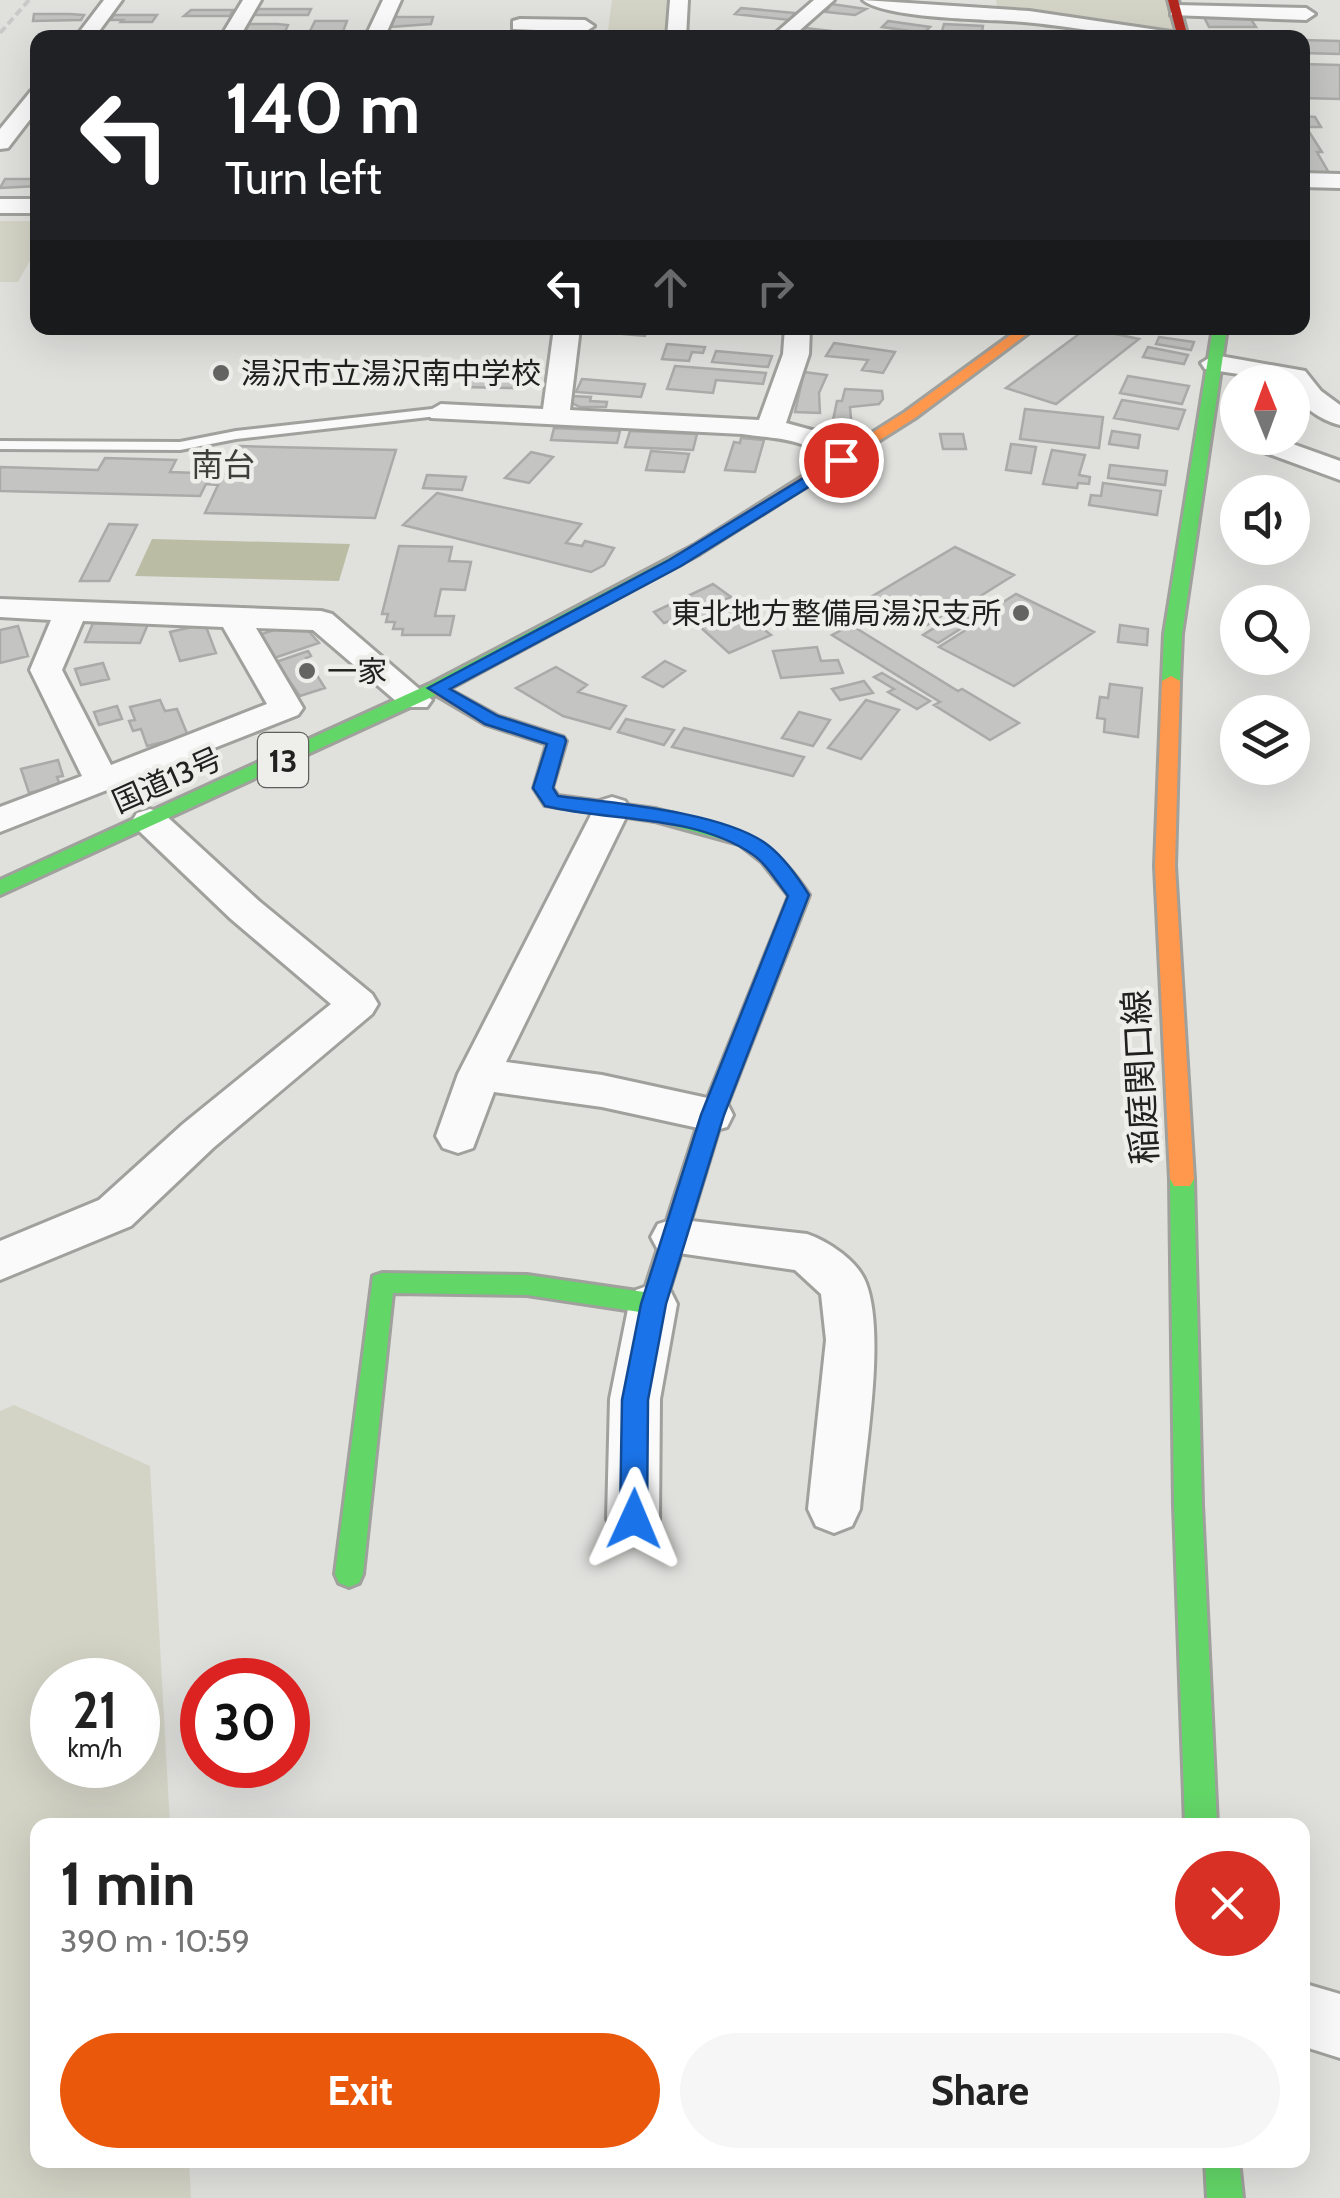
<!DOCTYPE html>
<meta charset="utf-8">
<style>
:root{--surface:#fff;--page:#f6f6f6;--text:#222;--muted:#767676;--accent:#ea580c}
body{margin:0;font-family:Cabin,"Noto Sans JP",sans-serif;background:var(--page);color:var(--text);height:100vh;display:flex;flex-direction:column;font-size:38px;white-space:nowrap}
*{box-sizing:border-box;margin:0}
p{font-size:32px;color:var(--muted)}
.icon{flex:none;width:55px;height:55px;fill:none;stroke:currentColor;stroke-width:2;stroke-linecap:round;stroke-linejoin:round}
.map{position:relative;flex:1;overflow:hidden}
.panel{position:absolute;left:30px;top:1818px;width:1280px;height:350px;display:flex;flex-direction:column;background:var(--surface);border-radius:20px;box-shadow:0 10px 40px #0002}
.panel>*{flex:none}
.hud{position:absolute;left:30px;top:30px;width:1280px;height:305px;border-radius:20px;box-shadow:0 10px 40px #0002;background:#202124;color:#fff;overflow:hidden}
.needle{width:65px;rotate:359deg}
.controls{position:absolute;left:1220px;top:365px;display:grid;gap:20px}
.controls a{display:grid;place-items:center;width:90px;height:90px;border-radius:50%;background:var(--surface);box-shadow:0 10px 40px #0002;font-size:50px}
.speed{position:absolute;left:30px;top:1658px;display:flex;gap:20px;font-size:50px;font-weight:700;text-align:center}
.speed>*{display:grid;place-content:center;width:130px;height:130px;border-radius:50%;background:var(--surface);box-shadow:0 10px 40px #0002;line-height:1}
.speed small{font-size:25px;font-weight:400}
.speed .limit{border:15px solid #d22;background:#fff;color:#111}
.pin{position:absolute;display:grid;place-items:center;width:85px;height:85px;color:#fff;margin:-42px;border:5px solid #fff;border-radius:50%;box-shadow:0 2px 10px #0007}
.me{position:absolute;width:110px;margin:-55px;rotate:1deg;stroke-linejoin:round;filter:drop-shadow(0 0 8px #0008)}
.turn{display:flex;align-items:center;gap:35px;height:210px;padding:0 30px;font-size:45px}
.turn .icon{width:130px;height:130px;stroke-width:2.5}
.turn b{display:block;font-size:70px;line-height:85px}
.lanes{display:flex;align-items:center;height:95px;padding:0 30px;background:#0003;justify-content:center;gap:50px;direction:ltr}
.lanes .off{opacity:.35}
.round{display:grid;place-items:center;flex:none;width:105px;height:105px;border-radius:52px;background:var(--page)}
.head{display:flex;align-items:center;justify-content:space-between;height:170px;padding:0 30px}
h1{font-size:60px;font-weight:700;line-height:75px}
.primary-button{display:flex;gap:20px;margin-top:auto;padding:20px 30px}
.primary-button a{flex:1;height:115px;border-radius:60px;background:var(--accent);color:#fff;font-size:40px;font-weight:700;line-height:115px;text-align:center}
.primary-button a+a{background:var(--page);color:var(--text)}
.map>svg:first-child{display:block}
.green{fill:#d3d4c6;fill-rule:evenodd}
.water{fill:#babca4}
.building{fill:#c4c4c2;stroke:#aaaaa8;stroke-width:2.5}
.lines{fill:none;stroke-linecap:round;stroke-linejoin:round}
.lane-casing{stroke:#a0a09d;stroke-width:6}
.street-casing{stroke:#a0a09d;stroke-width:6}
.fast-casing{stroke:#a0a09d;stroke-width:6}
.slow-casing{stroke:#a0a09d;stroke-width:6}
.jam-casing{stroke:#a0a09d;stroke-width:6}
.lane{fill:#fafafa;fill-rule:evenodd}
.street{fill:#fafafa;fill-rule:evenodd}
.fast{fill:#63d668;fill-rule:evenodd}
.slow{fill:#ff974d;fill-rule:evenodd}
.jam{fill:#b3261e;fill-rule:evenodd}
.rail{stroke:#c9c9c8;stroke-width:4;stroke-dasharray:8 4;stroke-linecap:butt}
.route{fill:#1a73e8;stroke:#114b97;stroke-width:2.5}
.poi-dot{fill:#646462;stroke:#eeefea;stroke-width:4}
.labels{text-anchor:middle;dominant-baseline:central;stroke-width:9;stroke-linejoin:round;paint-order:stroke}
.far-poi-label{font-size:30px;fill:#21211f;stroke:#eeefea;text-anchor:start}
.far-street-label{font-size:30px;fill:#21211f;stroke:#eeefea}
.far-neighbourhood-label{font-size:32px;fill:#3e3e3a;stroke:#eeefea}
.shield{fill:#eeefea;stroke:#5e5f5c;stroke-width:2.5}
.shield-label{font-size:32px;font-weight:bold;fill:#21211f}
.street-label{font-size:35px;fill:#21211f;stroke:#eeefea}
</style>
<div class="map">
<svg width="1340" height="2198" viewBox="0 0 1340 2198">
<rect width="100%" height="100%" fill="#e0e0dd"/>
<path class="green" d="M612 0H671L669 32 608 31Z
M996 0H1168L1179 36 998 12Z
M0 221H37V248L18 282H0Z
M14 1405 150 1466 170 1825H38V2160H189L191 2198H0V1411ZM138 1680V1765H52V1680Z"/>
<path class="water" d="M152 539 350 544 339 581 135 576Z"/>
<path class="building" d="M831 4 866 9 855 15 826 12Z
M741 8 795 13 790 20 735 14Z
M257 9H311L308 15H254Z
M191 10H233L230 16H184Z
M34 14H70L84 15 81 20 33 21Z
M114 15H157L152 22H121L123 20H110Z
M1203 15 1249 16 1256 27H1209Z
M393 17H433L431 24 389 27Z
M315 21H347L342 34 334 37H307Z
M888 21 930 27 924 33 882 27Z
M249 24H277L288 25 284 34H244Z
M944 24 983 26 981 38H940Z
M805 28 840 32 835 38 799 36Z
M1070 29 1121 34 1120 38 1059 37Z
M1302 40 1340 41V54L1302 53Z
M1302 64 1340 65V99L1302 98Z
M1302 116 1315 117 1321 127H1306L1322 152H1317L1329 173 1302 176Z
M5 179H38V186L0 188Z
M613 328H658L647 330 645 336 611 333Z
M1087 328 1139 339 1056 404 1006 388Z
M1159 337 1194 342 1191 350 1156 344Z
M834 343 895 352 883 373 862 370 868 360 826 356Z
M667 344 705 347 703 353 692 352 689 361 662 359Z
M1148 347 1188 355 1184 364 1143 357Z
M716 351 772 356 768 367 712 362Z
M675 366 766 373 763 384 716 380 713 393 667 389Z
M467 368 517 369 513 388 462 387Z
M804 372 827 375 819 393 820 413 795 412Z
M1128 376 1189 386 1182 404 1120 393Z
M582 379 645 384 641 397 576 392Z
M845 389 882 391 883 399 879 404 850 407 851 419 843 426 832 425 837 401H842Z
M571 396 591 397 590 401 607 402 606 407H580L568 401Z
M1122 400 1185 410 1178 429 1114 418Z
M1025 409 1103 417 1099 448 1020 439Z
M554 428 620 431 617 443 551 440Z
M630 431 697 434 693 450 625 447Z
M1112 431 1140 435 1138 448 1109 444Z
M940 434H963L966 449H943Z
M741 438 764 440 755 472 725 470 734 442 740 443Z
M1011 444 1036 447 1031 473 1006 470Z
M239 446 396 450 375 518 205 513 218 485 206 484 200 496 0 491V467L98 470 105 458 176 460 170 472 226 474Z
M1052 450 1085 455 1079 475 1090 477 1089 484 1078 483 1077 488 1043 484Z
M651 451 689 454 684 472 646 470Z
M531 452 553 457 529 483 505 478Z
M1110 465 1167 471 1165 485 1108 478Z
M427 475 466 477 462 490 423 488Z
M1103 483 1161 491 1157 515 1089 505 1091 495 1101 496Z
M437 493 581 524 566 543 582 546 585 541 614 548 604 565 591 572 403 525Z
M109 524 137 525 109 581H80Z
M399 546 452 547 449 561 471 562 465 590 441 589 435 616H454L450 635H402L403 629H393L395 622H386L388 614H382Z
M955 547 1014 575 963 607 981 616 1016 594 1094 632 1014 686 939 647 977 623 951 610 927 625 871 597Z
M713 584 731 597 726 599 771 635 729 653 687 615 664 623 654 612Z
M953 616 968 624 938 643 923 635Z
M93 623 148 624 140 643 85 642Z
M205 624 216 653 180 661 170 632Z
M851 625 958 691 962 689 1019 723 990 740 934 705 940 702 832 635Z
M1120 625 1148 629 1147 645 1118 642Z
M18 626 28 656 0 663V630Z
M305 627 319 643 274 658 256 636 280 628Z
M817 647 821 661 838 660 843 673 781 678 773 651Z
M308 651 311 656 306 658 325 688 300 696 276 662Z
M665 661 685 671 663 687 643 677Z
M103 663 109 679 81 685 75 669Z
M556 667 587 685 578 692 626 706 610 729 563 716 516 688Z
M882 673 930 701 917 709 888 692 894 689 874 677Z
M864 681 873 693 840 700 832 689Z
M1110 684 1142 688 1138 737 1104 732 1105 719 1097 718 1100 697 1108 698Z
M160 700 165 711 177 709 188 736 147 746 141 729 133 731 129 721 135 720 130 707Z
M866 700 899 710 861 759 828 748Z
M117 706 122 719 99 725 94 712Z
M799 712 830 720 813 746 782 738Z
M626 719 674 730 664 745 618 732Z
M684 728 804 757 793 776 672 747Z
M58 760 63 776 57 777 60 785 29 793 21 769Z"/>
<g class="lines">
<g class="lane-casing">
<path id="lane" d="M441 408 448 412 446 415 236 439 180 450 0 449V441L180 442 236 431Z"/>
</g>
<g class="street-casing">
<path id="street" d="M104 0H122L94 38H75Z
M243 0H261L239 38H220Z
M383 0H401L384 38H365Z
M670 0H688L686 38H667Z
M814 0H834L791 38H770Z
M863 0 1029 11 1171 32 1180 38C1127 38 1077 27 1024 22 989 19 886 19 863 0Z
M1177 5 1306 8 1315 14 1306 20 1171 15V7Z
M520 19 585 20 594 26 585 32 513 29V21Z
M38 89V109L8 148 0 149V129L31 91Z
M1302 173 1340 174V188L1302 187Z
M0 199H38V213H0Z
M554 328H580L570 410 759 420 783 354 785 328H810L809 354 786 423 841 438 855 460 851 466H831C811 437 775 439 742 434L431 418 427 412 441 404 543 409Z
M1214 355 1305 371 1321 391 1340 405V425C1322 421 1293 403 1292 382L1205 369 1201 363Z
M1238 438H1276L1340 461V480L1242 444Z
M0 599 321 611 332 614 432 700 427 707H403L313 630 256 628 303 708 298 715 0 832V807L82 776 30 670 51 620 0 617ZM83 621 223 627 267 704 111 765 62 670Z
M612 797 625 801 630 809 506 1062 602 1075 712 1099 727 1103 733 1115 727 1127 712 1131 602 1107 494 1092 473 1148 458 1153 443 1148 436 1136 458 1074 594 809 599 801Z
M150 809 163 813 259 901 372 994 378 1004 372 1014 213 1148 131 1226 0 1280V1241L99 1200 183 1124 331 1004 231 919 137 829 132 821 137 813Z
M674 1219 807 1234C828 1241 858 1261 866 1283 886 1335 865 1451 860 1509L852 1526 834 1533 816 1526 808 1509 826 1340 821 1294 795 1270 658 1250 651 1237 658 1224Z
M653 1284 670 1290 677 1304 660 1399 659 1519 651 1536 633 1543 615 1536 607 1519 610 1399 629 1304 636 1290Z
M1302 1983 1340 1994V2058L1302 2046Z"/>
</g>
<g class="fast-casing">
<path id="fast" d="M1213 328H1227L1182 634 1180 681 1171 686 1162 681 1164 634Z
M693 546 701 551 699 554 445 691 0 895V880L432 683Z
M655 809C729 829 764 827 809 895L723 1115 665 1304 662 1311 653 1314 527 1295 393 1293 363 1574 359 1583 349 1587 339 1583 335 1574 373 1276 382 1273 527 1275 644 1292 701 1115 789 896 762 862 739 844 648 819 645 815Z
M1182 1170 1190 1172 1194 1179 1202 1505 1217 1825H1185L1174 1505 1170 1179 1174 1172Z
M1205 2160H1239L1243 2198H1207Z"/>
</g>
<g class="slow-casing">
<path id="slow" d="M1020 328H1035L915 418 699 554 685 551 905 412Z
M1171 676 1180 681 1175 866 1194 1179 1190 1186H1174L1170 1179 1155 866 1162 681Z
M437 683 497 716 563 737 566 741 552 788 558 796 655 809 665 815 655 821 545 805 534 788 547 744 485 724 431 692 428 688Z"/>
</g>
<g class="jam-casing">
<path id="jam" d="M1168 0H1178L1188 38H1178Z"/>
</g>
<use href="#lane" class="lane"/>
<use href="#street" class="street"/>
<use href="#fast" class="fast"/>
<use href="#slow" class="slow"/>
<use href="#jam" class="jam"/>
<path class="rail" d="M0 33 29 0"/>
</g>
<path class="route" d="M841 455 849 460 847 463 681 566 450 689 498 716 564 737 566 741 553 788 558 796C613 803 727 812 769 846 784 858 799 879 809 895L724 1115 666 1304 648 1400 647 1519 643 1528 634 1532 624 1528 620 1519 622 1400 641 1304 701 1115 788 896C777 882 766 863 752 854 693 814 612 822 545 806L533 788 547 744 485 724 428 688 669 560Z"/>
<g class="poi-dot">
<circle cx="221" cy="373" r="10"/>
<circle cx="1021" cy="613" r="10"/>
<circle cx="307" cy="671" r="10"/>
</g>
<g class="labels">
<g class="far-poi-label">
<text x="241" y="373">湯沢市立湯沢南中学校</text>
<text x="1001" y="613" text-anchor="end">東北地方整備局湯沢支所</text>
<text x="327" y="671">一家</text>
</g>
<g class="far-street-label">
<text transform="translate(167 780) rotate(-24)">国道13号</text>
</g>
<g class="far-neighbourhood-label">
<text x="223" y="464">南台</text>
</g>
<rect class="shield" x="258" y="733" width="50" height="54" rx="8"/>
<g class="shield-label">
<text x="283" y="760">13</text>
</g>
<g class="street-label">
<text transform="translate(1140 1077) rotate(-93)">稲庭関口線</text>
</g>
</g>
</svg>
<div class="controls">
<a><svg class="needle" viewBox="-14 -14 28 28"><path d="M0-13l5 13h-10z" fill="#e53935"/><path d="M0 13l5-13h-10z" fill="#767676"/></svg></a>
<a><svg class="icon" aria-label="sound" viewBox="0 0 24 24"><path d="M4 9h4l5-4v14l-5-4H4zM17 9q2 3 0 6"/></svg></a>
<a><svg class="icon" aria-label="search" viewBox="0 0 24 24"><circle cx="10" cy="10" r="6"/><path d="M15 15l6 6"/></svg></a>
<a><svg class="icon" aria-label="layers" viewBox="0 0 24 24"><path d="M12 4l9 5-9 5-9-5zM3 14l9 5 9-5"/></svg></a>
</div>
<div class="speed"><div>21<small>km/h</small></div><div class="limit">30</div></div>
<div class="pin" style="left:841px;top:460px;background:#d93025"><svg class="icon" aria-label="arrive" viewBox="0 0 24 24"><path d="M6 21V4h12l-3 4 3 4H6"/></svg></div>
<svg class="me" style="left:634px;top:1519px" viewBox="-20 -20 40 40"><path d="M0-17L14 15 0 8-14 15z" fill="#1a73e8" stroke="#fff" stroke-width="4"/></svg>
<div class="hud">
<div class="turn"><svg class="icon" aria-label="left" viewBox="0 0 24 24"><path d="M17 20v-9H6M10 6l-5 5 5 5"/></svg><div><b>140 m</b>Turn left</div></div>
<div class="lanes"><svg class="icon" aria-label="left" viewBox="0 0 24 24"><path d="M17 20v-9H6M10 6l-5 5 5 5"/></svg><svg class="icon off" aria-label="ahead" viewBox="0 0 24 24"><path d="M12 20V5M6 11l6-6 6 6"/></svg><svg class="icon off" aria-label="right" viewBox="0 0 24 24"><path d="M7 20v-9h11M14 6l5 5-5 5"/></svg></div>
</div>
<section class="panel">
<div class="head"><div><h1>1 min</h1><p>390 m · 10:59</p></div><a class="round" style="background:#d93025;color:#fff"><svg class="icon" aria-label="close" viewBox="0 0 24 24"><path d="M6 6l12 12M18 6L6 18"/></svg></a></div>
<div class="primary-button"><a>Exit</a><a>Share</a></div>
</section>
</div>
